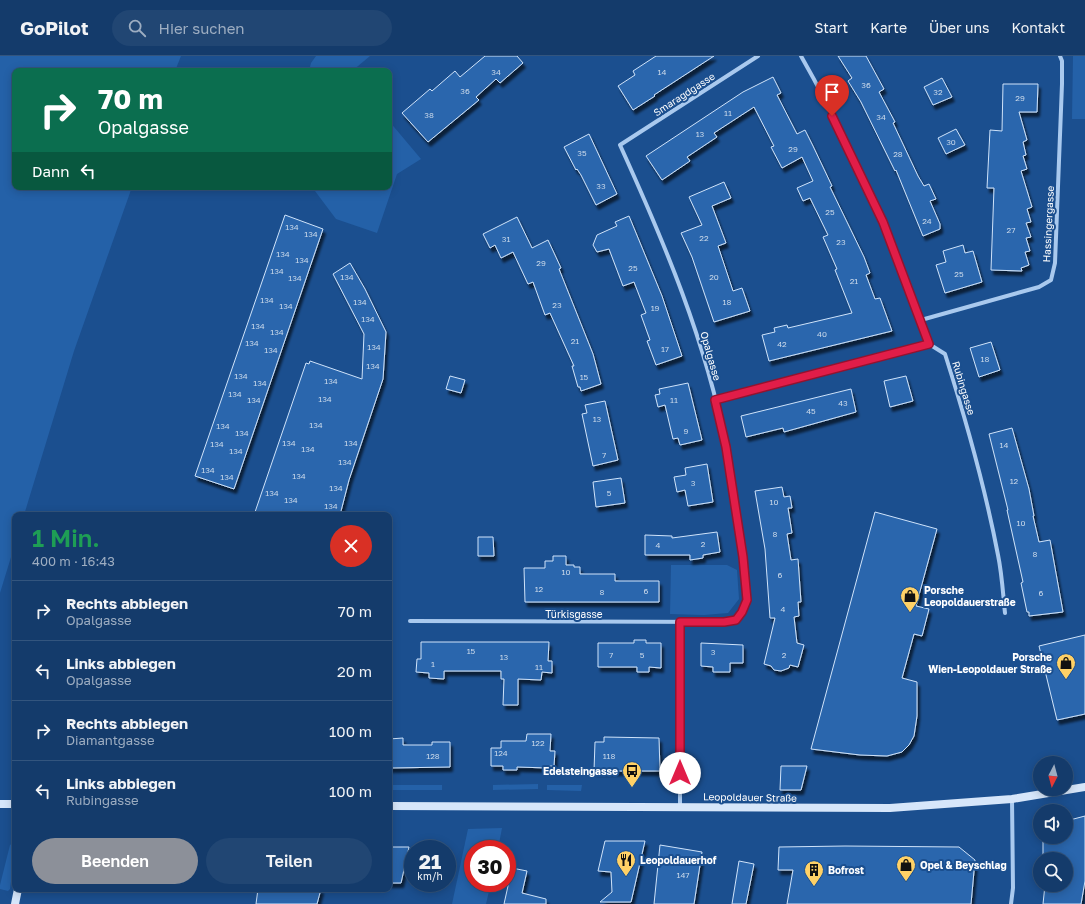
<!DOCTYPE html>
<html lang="de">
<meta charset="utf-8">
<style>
:root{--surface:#143b6b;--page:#214673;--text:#f1f3f6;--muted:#9dadc1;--line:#33557e;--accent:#8c9099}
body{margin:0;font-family:"Golos Text",sans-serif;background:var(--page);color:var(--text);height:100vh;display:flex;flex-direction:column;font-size:15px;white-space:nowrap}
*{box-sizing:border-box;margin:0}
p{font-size:13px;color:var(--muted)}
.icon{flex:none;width:22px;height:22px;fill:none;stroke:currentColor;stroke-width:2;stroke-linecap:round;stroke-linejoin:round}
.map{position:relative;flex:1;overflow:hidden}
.details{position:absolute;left:12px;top:456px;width:380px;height:380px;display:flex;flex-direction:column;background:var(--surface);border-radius:8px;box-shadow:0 2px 10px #0003,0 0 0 1px var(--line)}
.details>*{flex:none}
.guide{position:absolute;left:12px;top:12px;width:380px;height:122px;border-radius:8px;box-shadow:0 2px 10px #0003,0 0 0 1px var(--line);background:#0b6e4f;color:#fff;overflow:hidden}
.needle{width:26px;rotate:186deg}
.tools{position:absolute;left:1033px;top:700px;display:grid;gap:8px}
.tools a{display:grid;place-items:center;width:40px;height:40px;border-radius:50%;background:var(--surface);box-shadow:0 2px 10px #0003,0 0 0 1px var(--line);font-size:20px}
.speed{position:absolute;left:404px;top:784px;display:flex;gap:8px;font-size:20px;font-weight:700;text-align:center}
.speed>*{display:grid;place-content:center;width:52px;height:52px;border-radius:50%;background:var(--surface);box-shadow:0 2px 10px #0003,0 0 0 1px var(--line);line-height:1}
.speed small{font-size:10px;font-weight:400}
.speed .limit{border:6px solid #d22;background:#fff;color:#111}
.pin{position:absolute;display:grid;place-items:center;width:34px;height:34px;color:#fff;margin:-41px -17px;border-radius:50% 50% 50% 0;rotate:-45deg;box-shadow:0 0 4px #0007}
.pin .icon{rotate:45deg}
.me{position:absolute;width:44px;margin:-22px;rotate:0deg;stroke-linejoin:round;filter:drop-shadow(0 0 3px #0008)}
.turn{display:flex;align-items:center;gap:14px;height:84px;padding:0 20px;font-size:18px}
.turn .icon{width:52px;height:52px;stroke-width:2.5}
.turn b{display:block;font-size:28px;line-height:34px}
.then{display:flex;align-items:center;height:38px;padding:0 20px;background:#0003;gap:8px;font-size:15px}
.round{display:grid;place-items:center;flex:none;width:42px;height:42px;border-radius:21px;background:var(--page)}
.overview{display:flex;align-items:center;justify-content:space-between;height:68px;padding:0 20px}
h1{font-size:24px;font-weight:600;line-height:30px;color:#1e9e55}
.primary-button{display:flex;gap:8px;margin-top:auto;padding:8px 20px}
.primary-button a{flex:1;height:46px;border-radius:24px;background:var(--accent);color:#fff;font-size:16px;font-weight:600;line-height:46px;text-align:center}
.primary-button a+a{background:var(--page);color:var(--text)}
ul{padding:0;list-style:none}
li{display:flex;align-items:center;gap:12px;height:60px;padding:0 20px;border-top:1px solid var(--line)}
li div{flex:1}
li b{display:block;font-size:15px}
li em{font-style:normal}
header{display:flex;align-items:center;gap:24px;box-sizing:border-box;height:56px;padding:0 20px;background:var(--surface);border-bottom:1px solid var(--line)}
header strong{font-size:19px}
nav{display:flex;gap:22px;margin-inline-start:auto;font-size:14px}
.search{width:280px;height:36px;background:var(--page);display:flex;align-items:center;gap:10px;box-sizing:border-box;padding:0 14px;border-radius:22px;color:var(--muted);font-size:15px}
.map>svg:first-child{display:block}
.green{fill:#2461a8}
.building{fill:#2a66ad;stroke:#cfe3fa;filter:url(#shadow)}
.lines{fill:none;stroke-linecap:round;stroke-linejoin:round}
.street{stroke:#a9c9ee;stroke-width:4}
.secondary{stroke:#d6e6fa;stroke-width:8}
.route-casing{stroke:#92132f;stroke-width:10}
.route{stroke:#e11d48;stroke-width:7}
.labels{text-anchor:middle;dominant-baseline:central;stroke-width:4;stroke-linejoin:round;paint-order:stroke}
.number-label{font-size:8px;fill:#cad9ea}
.street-label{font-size:10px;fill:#fff;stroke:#1b4f8f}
.poi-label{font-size:10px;font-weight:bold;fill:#fff;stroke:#1b4f8f;text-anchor:start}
</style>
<header>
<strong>GoPilot</strong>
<div class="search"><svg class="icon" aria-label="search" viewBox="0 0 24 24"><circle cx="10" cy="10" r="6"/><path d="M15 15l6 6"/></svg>Hier suchen</div>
<nav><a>Start</a><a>Karte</a><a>Über uns</a><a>Kontakt</a></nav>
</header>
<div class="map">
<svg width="1085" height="848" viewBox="0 0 1085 848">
<defs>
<filter id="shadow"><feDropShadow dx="2.5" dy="4.5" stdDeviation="1" flood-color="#0009"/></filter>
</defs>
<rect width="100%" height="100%" fill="#1b4f8f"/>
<path class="green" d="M0 0H181L175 15H15V131H132L74 295 24 459H15V488L0 537Z
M316 0H370L352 15H309L311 7Z
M1073 0H1085V63H1072Z
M389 65 421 103 397 118 377 177 336 163 312 131H389Z
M671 509H727L737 514 739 543 728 557 704 559 670 558Z
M538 728V733L493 734V729Z
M389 729H442V734H389Z
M547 729H582L581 735 547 734Z
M502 772 498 793H473V827H491L486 848H452L468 773Z
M13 787C15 803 12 817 10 833L8 835 0 833V829L10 789Z"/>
<path class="building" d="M485 0H517L523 7 500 27 496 23 476 41 479 44 428 86 402 57 430 33 432 35 455 15 460 21Z
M656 0H714L654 39 655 40 633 54 618 30 635 19 633 15Z
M838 0H866L884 33 879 36 895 66 893 67 918 120 924 130 929 128 936 143 930 145 940 168V173L923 180 896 114 895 115 861 46 848 25 852 22Z
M773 21 781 37 777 39 797 78 805 74 813 90 832 130 830 131 864 201 870 217 866 219 875 243 880 242 892 275 769 305 762 279 775 276 774 272 787 269 788 272 852 257 835 214 837 213 823 181 828 179 810 142 803 145 797 132 813 125 802 101 782 112 771 91 774 90 754 51 714 77 717 81 687 101 690 105 662 124 646 100 743 36Z
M942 22 952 41 933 49 924 31Z
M1003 28H1038L1037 56H1019L1027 84 1023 86 1026 99 1023 100 1027 113 1021 115 1032 151 1027 153 1031 166 1026 167 1031 181 1026 182 1030 195 1025 196 1029 209 1021 212 1022 215 991 214 994 132H987L990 74 1002 75Z
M956 73 965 89 946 98 938 82Z
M589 78 617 138 596 149 581 119 577 113 576 114 564 91Z
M724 126 731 142 712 150 726 187 718 190 733 235 742 232 750 255 714 266 692 201 681 177 702 169 689 141Z
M285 159 323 173 234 433 195 420Z
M629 160 662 240 682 300 656 309 647 285 650 284 641 259 646 257 634 226 623 230 609 193 597 196 593 189 597 179 617 170 615 166Z
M517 161 532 192 548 184 561 212 559 213 593 298 601 328 581 335 580 331H578L572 310H574L550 257 545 259 533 226 528 228 513 196 501 202 495 189 490 192 483 178Z
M963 189 965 197 973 195 982 226 945 237 936 209 946 206 943 195Z
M350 207 365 233 386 276 383 323 349 424 340 459H254L306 307 309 308 310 305 362 323 364 278 333 218Z
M991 286 1000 314 979 321 970 292Z
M450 320 465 324 461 337 446 333Z
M906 320 913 345 890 351 884 325Z
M688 327 702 384 680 389 678 382 673 383 665 349 658 351 655 339 660 338 659 333Z
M851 333 856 356 784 376 783 372 746 381 741 360Z
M605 345 618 404 593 410 582 358 587 357 585 349Z
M1012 372 1029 433 1034 460H1033L1039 486 1050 484 1063 556 1029 560V556H1027L1021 527 1023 526 1007 454H1008L989 378Z
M707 408 713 446 688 450 685 434 677 436 674 421 686 419 685 412Z
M621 422 625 447 596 451 593 426Z
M782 431 784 441 790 440 792 452H788L792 477 787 478 791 504 798 503 801 546H798L799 560 794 561 797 587 804 589 798 611 790 609 789 612 781 615 774 614 771 610 764 608 775 562H770L765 493 755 435Z
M875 456 937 473 916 550 929 553 922 580 914 578 902 622 917 626V660L914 680 909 689 902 696 887 700 860 699 811 693Z
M717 476 720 496 703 499V502L690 504V499H645V479L672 480V482Z
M478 481H493L494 500H478Z
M553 500H566V509H574V511H580V518H615V525H659V546H525L524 512H545V505H553Z
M1085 579V658L1057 664 1039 590Z
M634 584H646V587H661V612L649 611V616H637V611H598V587H634Z
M421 586H549L548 605H552V617L542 616 541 624 518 623V649H503L504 623H501V615H444V623L429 622V617L416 616 417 603H421Z
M701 587 743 589V607H730V616H713V611L701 610Z
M527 678H551L550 695H555L554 710H549V712L517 711V714H503V710H491V692H501V685H526Z
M604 681 659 682 660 715H594L595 686H604Z
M403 682V689H432V686H450V711L389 712V683Z
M781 710H807L801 734H780Z
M1085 760V825L1081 848H1043L1045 829H1066V803H1043V781H1066V765Z
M605 785H645L631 846H600L612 836 611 816 598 815Z
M660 789 702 796 694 848H654Z
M845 790 959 791 975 804 971 848H787L793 814H778L779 791Z
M389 791H409L401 827H389Z
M739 805 754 808 746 848H732Z
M512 812 527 815 522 837 546 843V848H504Z
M258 833H321L317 848H256Z"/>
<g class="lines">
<path class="street" d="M801 0C853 91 894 189 929 288L945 298C966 364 985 431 998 499 1002 518 1003 538 1005 557
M921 264 1039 231 1051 224 1055 207 1062 28V5L1060 0
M715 344 929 288
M410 565 724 566 736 564C741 558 746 551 747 543 748 520 742 491 738 468 734 442 731 416 726 390 706 285 664 186 620 89L758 0
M680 751V566
M1011 848 1013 832 1012 743"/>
<path class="secondary" d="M0 748H15
M389 750 890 752 1012 743 1085 731
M15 848 18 833"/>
</g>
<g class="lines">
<g class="route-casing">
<path id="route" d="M680 717V566H724L736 564 742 556 747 544 743 501 726 391 715 344 929 288 883 166 832 60"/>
</g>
<use href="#route" class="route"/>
</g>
<defs>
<g id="shop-pin" transform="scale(1)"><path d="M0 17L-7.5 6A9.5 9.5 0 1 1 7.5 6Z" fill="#ffd166" stroke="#1b4f8f"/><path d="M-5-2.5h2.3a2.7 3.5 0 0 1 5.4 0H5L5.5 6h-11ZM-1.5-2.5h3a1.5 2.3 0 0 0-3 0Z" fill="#111"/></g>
<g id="bus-pin" transform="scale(1)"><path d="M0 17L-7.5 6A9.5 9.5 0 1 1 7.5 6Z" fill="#ffd166" stroke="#1b4f8f"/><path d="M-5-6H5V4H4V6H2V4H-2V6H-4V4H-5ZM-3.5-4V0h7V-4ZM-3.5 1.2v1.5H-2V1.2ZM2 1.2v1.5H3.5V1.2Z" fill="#111"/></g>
<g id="restaurant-pin" transform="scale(1)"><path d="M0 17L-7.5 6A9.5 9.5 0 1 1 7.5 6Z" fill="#ffd166" stroke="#1b4f8f"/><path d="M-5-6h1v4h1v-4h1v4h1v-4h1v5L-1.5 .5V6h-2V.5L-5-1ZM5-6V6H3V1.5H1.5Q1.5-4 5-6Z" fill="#111"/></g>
<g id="building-pin" transform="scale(1)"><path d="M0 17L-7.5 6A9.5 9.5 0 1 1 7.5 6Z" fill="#ffd166" stroke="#1b4f8f"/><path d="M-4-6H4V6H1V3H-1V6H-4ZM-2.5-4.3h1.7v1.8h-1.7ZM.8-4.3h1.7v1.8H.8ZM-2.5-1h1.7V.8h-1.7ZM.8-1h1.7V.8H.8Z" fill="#111"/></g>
</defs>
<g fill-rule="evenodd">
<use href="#shop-pin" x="910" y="540"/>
<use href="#shop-pin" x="1066" y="607"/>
<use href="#bus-pin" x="632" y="715"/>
<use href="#restaurant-pin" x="626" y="804"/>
<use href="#shop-pin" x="906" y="809"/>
<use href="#building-pin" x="814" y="814"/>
</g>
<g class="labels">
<g class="number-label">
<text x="496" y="16">34</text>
<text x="662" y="16">14</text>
<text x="866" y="29">36</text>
<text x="465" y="35">36</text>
<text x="938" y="36">32</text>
<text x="1020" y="42">29</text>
<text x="728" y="57">11</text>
<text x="429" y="59">38</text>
<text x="881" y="61">34</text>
<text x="700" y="78">13</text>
<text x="951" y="86">30</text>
<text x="793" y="93">29</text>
<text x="582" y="97">35</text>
<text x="898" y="98">28</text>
<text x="601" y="130">33</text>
<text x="830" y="156">25</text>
<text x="927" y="165">24</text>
<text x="292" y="171">134</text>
<text x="1011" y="174">27</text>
<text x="311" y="178">134</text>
<text x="704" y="182">22</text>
<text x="506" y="183">31</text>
<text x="841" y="186">23</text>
<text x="283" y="198">134</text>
<text x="302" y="204">134</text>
<text x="541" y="207">29</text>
<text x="633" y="212">25</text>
<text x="277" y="215">134</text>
<text x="959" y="218">25</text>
<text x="347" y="221">134</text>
<text x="714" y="221">20</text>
<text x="295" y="222">134</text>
<text x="854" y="225">21</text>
<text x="267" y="244">134</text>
<text x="360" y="246">134</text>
<text x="727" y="246">18</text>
<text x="557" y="249">23</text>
<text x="286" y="250">134</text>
<text x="655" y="252">19</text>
<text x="368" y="263">134</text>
<text x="258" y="270">134</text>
<text x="277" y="276">134</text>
<text x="822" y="278">40</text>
<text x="575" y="285">21</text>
<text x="252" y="287">134</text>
<text x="782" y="288">42</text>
<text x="374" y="291">134</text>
<text x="665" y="293">17</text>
<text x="271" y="294">134</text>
<text x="985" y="303">18</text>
<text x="373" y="310">134</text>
<text x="241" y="320">134</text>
<text x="584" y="321">15</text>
<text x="331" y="325">134</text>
<text x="260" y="327">134</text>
<text x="235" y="338">134</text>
<text x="325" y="343">134</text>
<text x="254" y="344">134</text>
<text x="674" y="344">11</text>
<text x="843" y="347">43</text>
<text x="811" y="355">45</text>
<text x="597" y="363">13</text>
<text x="316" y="369">134</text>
<text x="223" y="370">134</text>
<text x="686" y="375">9</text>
<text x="242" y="377">134</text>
<text x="289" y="387">134</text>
<text x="351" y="387">134</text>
<text x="217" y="388">134</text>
<text x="1004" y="389">14</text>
<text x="308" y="393">134</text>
<text x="236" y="395">134</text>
<text x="604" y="399">7</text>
<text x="345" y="406">134</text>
<text x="208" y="414">134</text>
<text x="299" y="420">134</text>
<text x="227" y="421">134</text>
<text x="1014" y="425">12</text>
<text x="693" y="427">3</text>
<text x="336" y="432">134</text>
<text x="272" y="437">134</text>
<text x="609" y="437">5</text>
<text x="291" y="444">134</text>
<text x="774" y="446">10</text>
<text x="331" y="450">134</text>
<text x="1021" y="467">10</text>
<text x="775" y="478">8</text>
<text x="703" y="488">2</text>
<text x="658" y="489">4</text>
<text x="1035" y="498">8</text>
<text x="566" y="516">10</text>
<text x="780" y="519">6</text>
<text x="539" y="533">12</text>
<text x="646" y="535">6</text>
<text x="602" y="536">8</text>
<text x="1041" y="537">6</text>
<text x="783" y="553">4</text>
<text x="471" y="595">15</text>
<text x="713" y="596">3</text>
<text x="611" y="599">7</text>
<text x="642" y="599">5</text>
<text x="784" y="599">2</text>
<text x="504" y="601">13</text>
<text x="433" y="608">1</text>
<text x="539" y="611">11</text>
<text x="538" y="687">122</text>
<text x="501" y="697">124</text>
<text x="433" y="700">128</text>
<text x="609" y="700">118</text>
<text x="683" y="819">147</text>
</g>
<g class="street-label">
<text transform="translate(684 38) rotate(-33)">Smaragdgasse</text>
<text transform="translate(1048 168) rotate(-87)">Hassingergasse</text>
<text transform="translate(711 300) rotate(74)">Opalgasse</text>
<text transform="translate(964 332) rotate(73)">Rubingasse</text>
<text x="574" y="558">Türkisgasse</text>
<text transform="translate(750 741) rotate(1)">Leopoldauer Straße</text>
</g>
<g class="poi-label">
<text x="924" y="534">Porsche<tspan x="924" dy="12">Leopoldauerstraße</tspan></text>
<text x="1052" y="601" text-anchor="end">Porsche<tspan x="1052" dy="12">Wien-Leopoldauer Straße</tspan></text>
<text x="618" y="715" text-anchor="end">Edelsteingasse</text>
<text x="640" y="804">Leopoldauerhof</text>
<text x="920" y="809">Opel &amp; Beyschlag</text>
<text x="828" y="814">Bofrost</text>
</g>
</g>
</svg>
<div class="tools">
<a><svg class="needle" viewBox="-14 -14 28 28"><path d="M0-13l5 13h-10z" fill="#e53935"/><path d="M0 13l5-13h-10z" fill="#9dadc1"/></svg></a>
<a><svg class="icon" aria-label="sound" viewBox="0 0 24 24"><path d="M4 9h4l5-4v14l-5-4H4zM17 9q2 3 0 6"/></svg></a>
<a><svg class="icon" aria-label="search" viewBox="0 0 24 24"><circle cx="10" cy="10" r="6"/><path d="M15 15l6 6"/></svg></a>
</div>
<div class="speed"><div>21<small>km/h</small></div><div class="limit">30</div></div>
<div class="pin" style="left:832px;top:60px;background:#d93025"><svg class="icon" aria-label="arrive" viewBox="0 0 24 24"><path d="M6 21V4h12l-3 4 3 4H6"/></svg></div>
<svg class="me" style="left:680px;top:717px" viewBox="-20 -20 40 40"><circle r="19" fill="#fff"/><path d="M0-13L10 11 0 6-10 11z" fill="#e11d48"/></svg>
<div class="guide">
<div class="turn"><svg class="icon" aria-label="right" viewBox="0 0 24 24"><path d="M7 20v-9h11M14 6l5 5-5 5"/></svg><div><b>70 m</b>Opalgasse</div></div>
<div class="then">Dann<svg class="icon" aria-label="left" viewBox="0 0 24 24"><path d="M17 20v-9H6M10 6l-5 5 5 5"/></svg></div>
</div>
<section class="details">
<div class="overview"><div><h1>1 Min.</h1><p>400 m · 16:43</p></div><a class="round" style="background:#d93025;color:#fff"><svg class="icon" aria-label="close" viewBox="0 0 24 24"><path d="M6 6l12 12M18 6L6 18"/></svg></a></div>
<ul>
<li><svg class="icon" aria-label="right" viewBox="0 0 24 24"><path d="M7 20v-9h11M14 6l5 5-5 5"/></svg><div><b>Rechts abbiegen</b><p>Opalgasse</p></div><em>70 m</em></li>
<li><svg class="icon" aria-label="left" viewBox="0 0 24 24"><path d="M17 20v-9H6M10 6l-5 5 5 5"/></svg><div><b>Links abbiegen</b><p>Opalgasse</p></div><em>20 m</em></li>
<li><svg class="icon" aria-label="right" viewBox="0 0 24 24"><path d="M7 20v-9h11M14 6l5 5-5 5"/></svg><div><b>Rechts abbiegen</b><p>Diamantgasse</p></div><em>100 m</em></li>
<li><svg class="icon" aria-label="left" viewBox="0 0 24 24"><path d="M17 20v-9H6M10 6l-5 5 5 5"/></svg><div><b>Links abbiegen</b><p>Rubingasse</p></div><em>100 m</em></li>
</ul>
<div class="primary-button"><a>Beenden</a><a>Teilen</a></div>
</section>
</div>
